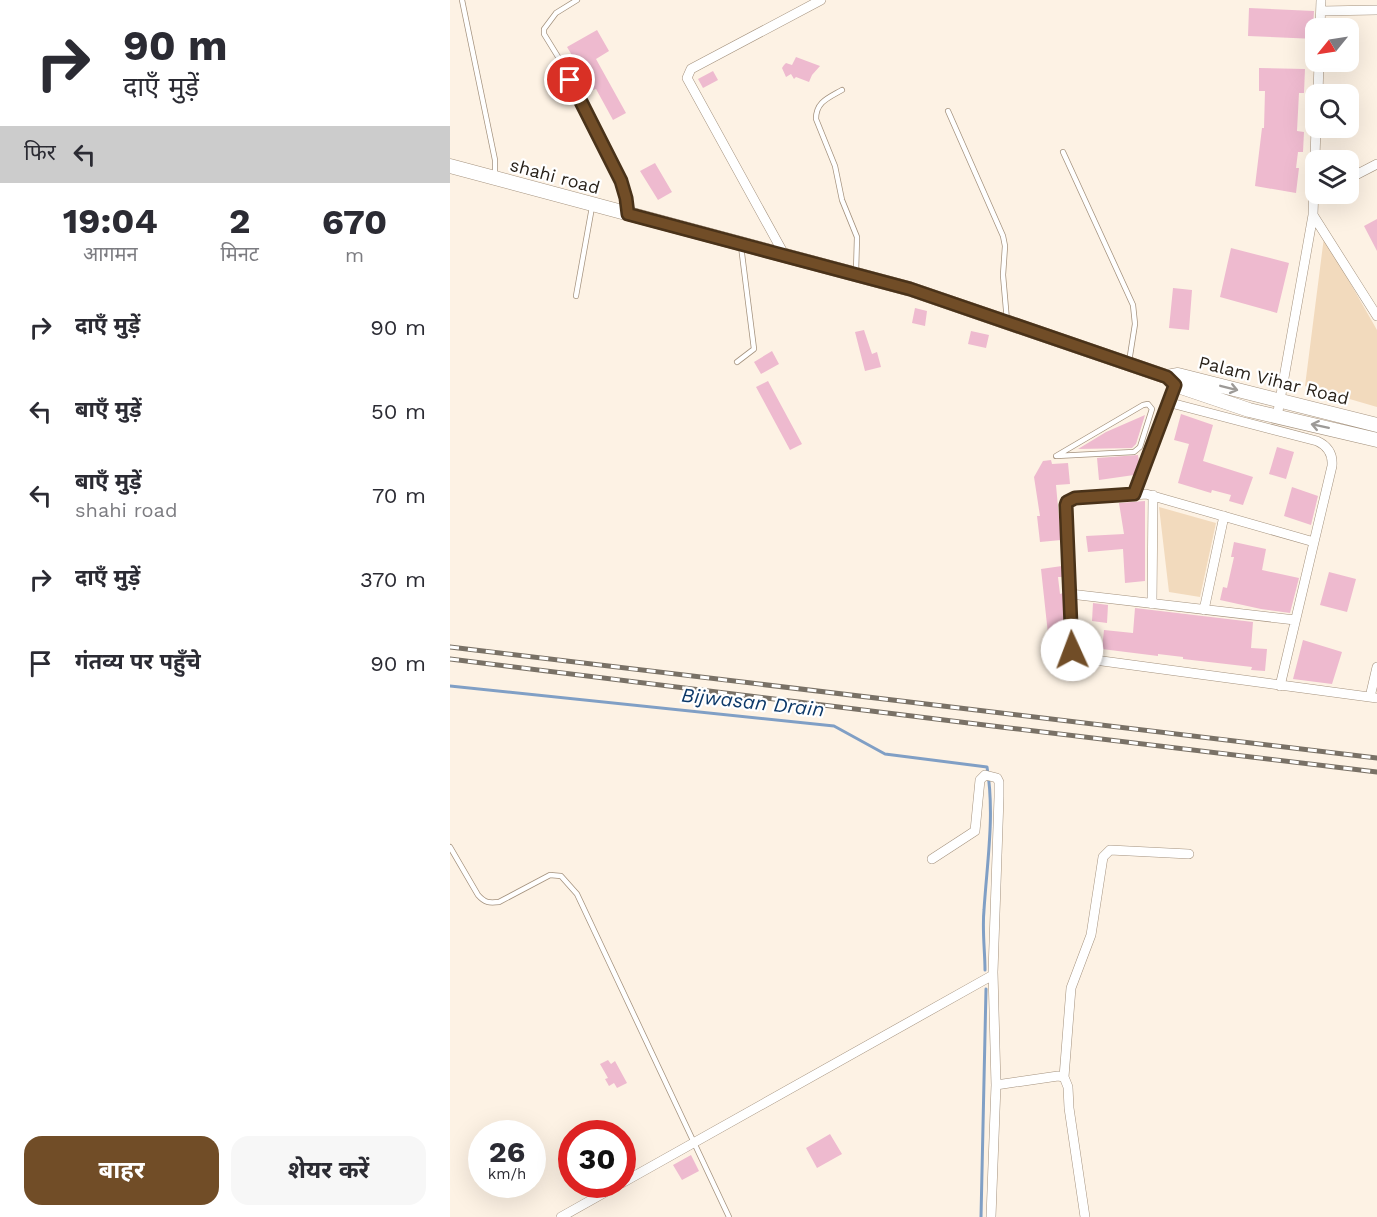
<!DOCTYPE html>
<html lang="hi">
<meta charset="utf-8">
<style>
:root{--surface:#fff;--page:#f7f7f7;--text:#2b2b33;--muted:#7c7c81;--accent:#714d27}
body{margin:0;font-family:"Work Sans","Noto Sans Devanagari",sans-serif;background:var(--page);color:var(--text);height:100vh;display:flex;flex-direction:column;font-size:22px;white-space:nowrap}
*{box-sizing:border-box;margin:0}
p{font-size:20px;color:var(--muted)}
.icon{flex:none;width:33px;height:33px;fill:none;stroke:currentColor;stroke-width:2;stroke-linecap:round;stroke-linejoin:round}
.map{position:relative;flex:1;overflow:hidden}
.side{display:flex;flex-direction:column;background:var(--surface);width:450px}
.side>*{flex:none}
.guide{background:#fff;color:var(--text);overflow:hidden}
.needle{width:39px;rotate:240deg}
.fabs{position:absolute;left:855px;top:18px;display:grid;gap:12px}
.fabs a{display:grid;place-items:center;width:54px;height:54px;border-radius:12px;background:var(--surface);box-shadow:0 6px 24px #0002;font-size:30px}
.speed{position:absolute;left:18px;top:1120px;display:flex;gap:12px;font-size:30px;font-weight:700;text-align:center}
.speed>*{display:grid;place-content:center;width:78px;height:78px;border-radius:50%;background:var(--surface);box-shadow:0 6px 24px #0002;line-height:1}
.speed small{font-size:15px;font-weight:400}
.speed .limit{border:9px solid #d22;background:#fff;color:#111}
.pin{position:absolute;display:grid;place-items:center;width:51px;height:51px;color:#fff;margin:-26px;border:3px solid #fff;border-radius:50%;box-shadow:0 2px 6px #0007}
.me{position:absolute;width:66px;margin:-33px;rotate:358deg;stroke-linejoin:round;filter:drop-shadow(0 0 4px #0008)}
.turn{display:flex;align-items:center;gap:21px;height:126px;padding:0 24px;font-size:27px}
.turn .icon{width:78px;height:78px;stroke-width:2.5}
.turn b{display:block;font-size:42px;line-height:51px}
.then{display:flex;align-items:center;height:57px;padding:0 24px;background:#0003;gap:12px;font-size:22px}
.eta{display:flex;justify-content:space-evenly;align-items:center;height:102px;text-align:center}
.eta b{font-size:36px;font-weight:700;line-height:42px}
.button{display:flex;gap:12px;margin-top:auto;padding:12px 24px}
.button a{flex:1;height:69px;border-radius:18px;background:var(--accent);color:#fff;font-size:24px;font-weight:700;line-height:69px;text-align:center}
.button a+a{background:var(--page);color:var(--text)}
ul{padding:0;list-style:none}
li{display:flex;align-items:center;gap:18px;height:84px;padding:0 24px}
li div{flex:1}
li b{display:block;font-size:22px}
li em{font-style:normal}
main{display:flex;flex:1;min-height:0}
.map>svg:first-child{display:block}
.green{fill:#f2dabd}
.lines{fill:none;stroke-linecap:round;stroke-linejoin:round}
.stream{stroke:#809fc5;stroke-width:3}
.building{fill:#eebacf}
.lane-casing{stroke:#a4927e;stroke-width:6}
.street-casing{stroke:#a4927e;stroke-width:10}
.secondary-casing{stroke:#a4927e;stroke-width:15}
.lane{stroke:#fff;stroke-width:4.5}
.street{stroke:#fff;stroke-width:9}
.secondary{stroke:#fff;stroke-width:14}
.rail-casing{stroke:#797166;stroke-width:5}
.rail{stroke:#fff;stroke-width:3;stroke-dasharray:9;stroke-linecap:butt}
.oneway{stroke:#9d9a97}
.route-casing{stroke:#493219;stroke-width:15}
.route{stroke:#714d27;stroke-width:10}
.labels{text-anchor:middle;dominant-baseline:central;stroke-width:4.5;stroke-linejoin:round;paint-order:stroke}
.street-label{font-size:18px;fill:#261f17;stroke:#fff}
.water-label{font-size:20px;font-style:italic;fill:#0d3969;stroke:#fff}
</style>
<main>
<section class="side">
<div class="guide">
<div class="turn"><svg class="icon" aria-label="right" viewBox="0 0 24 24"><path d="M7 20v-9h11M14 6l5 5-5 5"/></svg><div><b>90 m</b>दाएँ मुड़ें</div></div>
<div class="then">फिर<svg class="icon" aria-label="left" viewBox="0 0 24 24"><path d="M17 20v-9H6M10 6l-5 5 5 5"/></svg></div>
</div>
<div class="eta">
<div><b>19:04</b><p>आगमन</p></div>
<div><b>2</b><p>मिनट</p></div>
<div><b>670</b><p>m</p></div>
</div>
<ul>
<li><svg class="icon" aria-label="right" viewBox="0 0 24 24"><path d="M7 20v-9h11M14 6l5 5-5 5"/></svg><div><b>दाएँ मुड़ें</b></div><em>90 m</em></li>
<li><svg class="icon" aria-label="left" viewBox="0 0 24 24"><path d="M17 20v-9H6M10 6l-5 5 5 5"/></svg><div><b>बाएँ मुड़ें</b></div><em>50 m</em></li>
<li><svg class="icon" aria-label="left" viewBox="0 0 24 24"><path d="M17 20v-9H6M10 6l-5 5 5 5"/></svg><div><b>बाएँ मुड़ें</b><p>shahi road</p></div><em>70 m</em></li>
<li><svg class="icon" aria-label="right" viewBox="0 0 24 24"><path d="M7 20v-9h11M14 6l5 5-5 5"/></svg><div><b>दाएँ मुड़ें</b></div><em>370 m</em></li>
<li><svg class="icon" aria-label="arrive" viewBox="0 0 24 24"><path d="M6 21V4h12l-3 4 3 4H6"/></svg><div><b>गंतव्य पर पहुँचे</b></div><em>90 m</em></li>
</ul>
<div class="button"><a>बाहर</a><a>शेयर करें</a></div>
</section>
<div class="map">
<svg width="927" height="1217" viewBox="0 0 927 1217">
<rect width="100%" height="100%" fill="#fdf2e4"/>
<path class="green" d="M874 237 927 330V407L855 386Z
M709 507 766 523 750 597 719 592Z"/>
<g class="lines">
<path class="stream" d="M0 686 384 726 435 754 537 767C545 815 537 862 534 910 532 930 535 951 535 970
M531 1217 536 989"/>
</g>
<path class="building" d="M799 8 864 11 863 28 866 39 798 36Z
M147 30 159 51 146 59 176 113 163 120 146 89 143 90 117 47Z
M346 57 370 66 362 75 359 82 346 77 344 79 341 74 336 77 332 68 334 65 336 63 342 65Z
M809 68 855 69 854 93H849L847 131 854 132 853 152H848L846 168H849L846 193 805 186 812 128H814L815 91H809Z
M263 71 268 80 253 88 248 79Z
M205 163 222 192 208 200 190 171Z
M927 219V251L914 226Z
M781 248 839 263 827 313 770 297Z
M723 288 742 290 739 330 719 328Z
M465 308 477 311 475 326 462 323Z
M414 330 422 354 427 352 431 367 415 371 405 332Z
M521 331 539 335 536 348 518 344Z
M322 351 329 364 311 374 304 362Z
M318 381 352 444 340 450 306 387Z
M731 414 763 425 753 461 803 477 793 505 779 501 781 495 762 490 761 493 728 483 739 444 724 440Z
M695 415 686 444 682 448 628 449 656 432Z
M827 447 844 452 836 479 819 474Z
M688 455 689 461 684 475 649 480 647 458Z
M601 460 602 464 618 463 620 484 606 485 611 540 590 542 587 516H590L584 477 593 461Z
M842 487 868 496 861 525 834 516Z
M695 501V581L675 583 673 549 638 552 636 536 674 534 669 503Z
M784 542 816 549 812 570 849 578 840 613 811 609 770 600 773 587 777 588 784 557H781Z
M612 566V577H608L610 594 613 593 615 646 603 647 602 634H598L591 569Z
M879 572 906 579 897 612 870 605Z
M643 603 658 605 657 623 642 621Z
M685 608 803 622 801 648 817 649 815 671 801 670 802 667 733 659V657L708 654V656L652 649 654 630 683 633Z
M853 640 892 652 882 684 843 679Z
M158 1060 161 1064 165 1061 177 1083 167 1088 164 1083 159 1086 155 1079 158 1078 150 1064Z
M380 1134 392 1154 367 1168 356 1148Z
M241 1155 249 1171 232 1180 223 1165Z"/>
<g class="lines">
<g class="lane-casing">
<path id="lane" d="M12 0 45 160V176
M127 0 106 13 94 29V34L110 60 171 181 178 211
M392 90C378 98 366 102 366 119L385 166 392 200 407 237 406 272
M498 111 553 236 555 246 553 275 557 321
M613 152 683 305 685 324 679 362
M126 296 142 207
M287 362 304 349 291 246
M698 404 702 409 690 447 684 452 606 456 693 405Z
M0 847 28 895C35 903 39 903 49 902L100 875 111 876 127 894 279 1217"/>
</g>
<g class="street-casing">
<path id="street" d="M871 11 927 10
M870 28 871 0
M868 94 869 62
M898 179 927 164
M863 215 927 316
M335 256 237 78 241 69 371 0
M717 402 867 441C878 446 883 454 882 466L830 686
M827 417 863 215 866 128
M684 494 726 381
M864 542 696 494 620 500 616 505 622 650 624 654 630 658 927 698
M620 594 845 620
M702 604 703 495
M754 610 774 516
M920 697 927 667
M482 859 525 831 530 780 535 775 547 778 549 782V797L543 972 546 1085 541 1217
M546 1085 608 1076 614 1077
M172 1183 543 975
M111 1217 168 1185
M635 1217 619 1108 618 1087 614 1077 621 988 641 935 653 857 660 850 739 854"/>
</g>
<g class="secondary-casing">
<path id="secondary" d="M0 166 460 289 717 377 725 385 799 410 927 440
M717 377 728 375 927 425"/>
</g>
<use href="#lane" class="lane"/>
<use href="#street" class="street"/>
<use href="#secondary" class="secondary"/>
<g class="rail-casing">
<path id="rail" d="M0 647 927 758
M0 659 559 728 927 772"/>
</g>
<use href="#rail" class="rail"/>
</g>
<defs><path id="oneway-shaft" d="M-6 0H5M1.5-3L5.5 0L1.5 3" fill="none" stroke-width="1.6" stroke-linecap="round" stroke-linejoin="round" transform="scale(1.5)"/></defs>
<g class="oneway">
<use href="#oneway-shaft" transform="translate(779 388) rotate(14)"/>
<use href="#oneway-shaft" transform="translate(870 426) rotate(-168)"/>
</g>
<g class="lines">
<g class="route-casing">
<path id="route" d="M120 80 171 181 176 198 178 214 460 289 717 377 725 385 684 494 625 498 617 502 616 505 622 650"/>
</g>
<use href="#route" class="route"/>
</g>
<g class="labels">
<g class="street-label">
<text transform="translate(105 176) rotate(15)">shahi road</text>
<text transform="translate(824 380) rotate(14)">Palam Vihar Road</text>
</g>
<g class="water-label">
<text transform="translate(303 702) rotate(6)">Bijwasan Drain</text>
</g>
</g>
</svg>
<div class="fabs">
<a><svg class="needle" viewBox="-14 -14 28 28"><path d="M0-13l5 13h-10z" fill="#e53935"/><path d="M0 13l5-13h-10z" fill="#7c7c81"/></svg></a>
<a><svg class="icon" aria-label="search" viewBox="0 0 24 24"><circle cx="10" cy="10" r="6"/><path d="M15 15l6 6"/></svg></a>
<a><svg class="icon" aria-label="layers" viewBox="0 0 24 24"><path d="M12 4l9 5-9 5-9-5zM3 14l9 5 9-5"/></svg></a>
</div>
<div class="speed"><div>26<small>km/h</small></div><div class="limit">30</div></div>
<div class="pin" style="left:120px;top:80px;background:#d93025"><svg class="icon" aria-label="arrive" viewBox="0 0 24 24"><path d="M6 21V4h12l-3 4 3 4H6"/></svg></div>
<svg class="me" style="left:622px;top:650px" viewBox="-20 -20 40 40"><circle r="19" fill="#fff"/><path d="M0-13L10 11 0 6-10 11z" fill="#714d27"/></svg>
</div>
</main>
